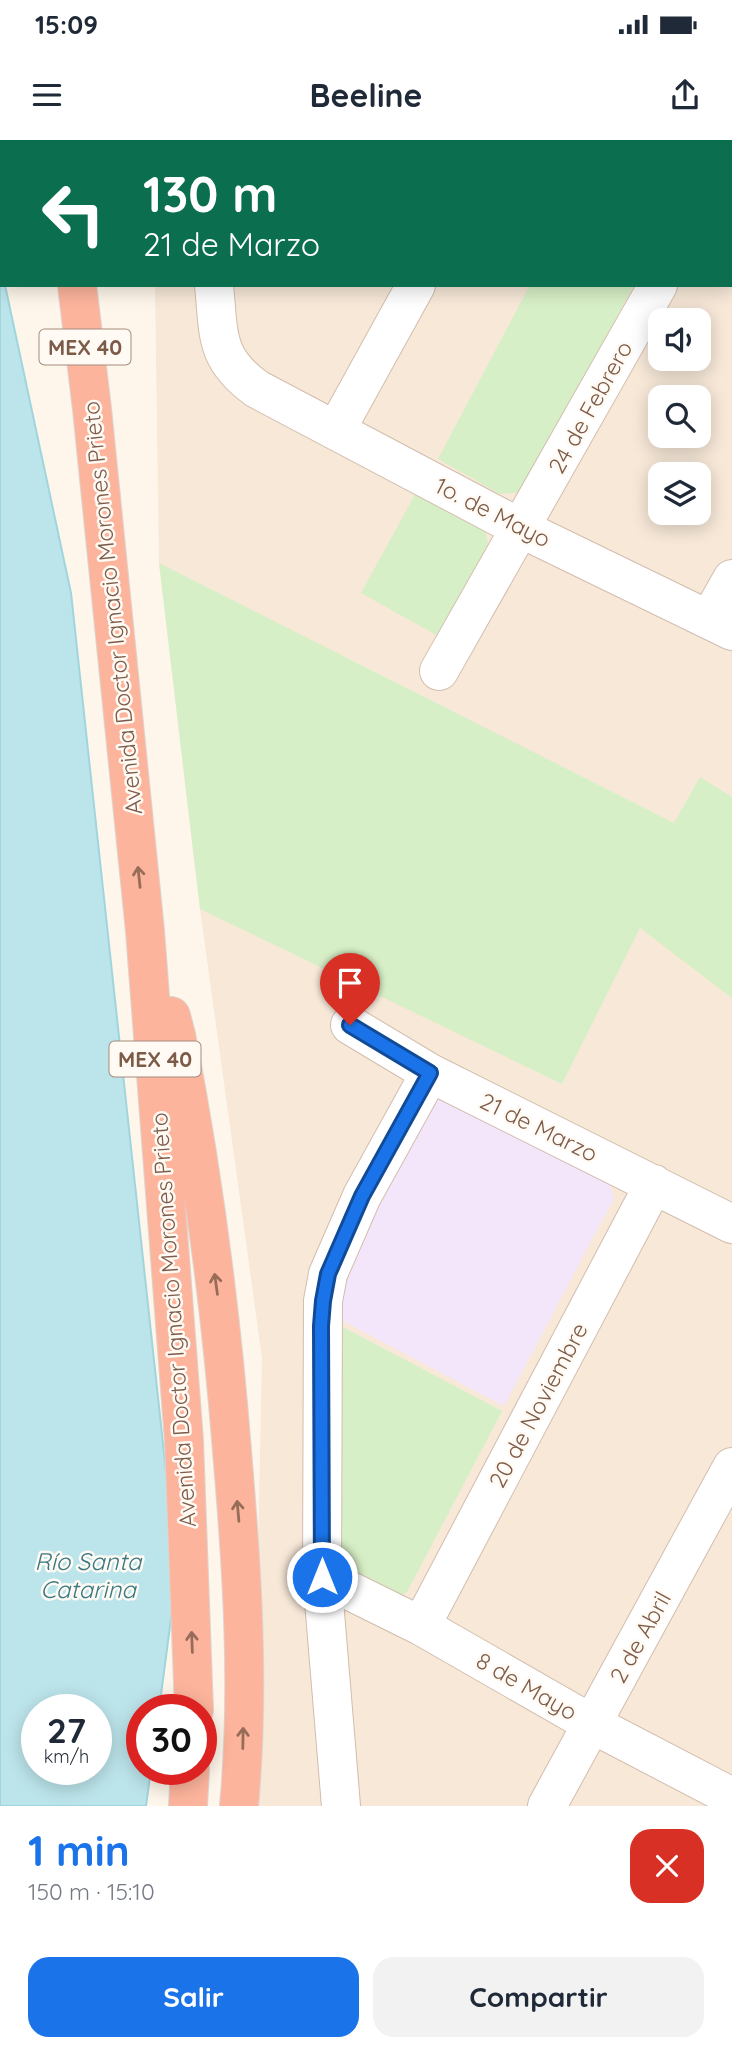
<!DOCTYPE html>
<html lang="es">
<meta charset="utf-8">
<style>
:root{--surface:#fff;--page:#f2f2f3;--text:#1f2937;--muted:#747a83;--accent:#1a73e8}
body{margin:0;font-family:Quicksand,sans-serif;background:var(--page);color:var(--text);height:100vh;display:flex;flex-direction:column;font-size:26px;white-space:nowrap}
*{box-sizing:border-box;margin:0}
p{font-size:23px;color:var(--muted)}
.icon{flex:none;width:38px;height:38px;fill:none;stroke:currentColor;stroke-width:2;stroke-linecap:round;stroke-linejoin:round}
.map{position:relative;height:1666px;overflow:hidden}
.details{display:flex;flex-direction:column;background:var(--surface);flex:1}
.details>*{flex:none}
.guide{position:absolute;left:0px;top:0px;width:733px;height:147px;box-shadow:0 4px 18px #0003;background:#0b6e4f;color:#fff;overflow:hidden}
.fabs{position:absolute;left:648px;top:168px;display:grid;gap:14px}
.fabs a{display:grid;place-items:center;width:63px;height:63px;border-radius:14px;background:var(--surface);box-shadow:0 4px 18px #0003;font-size:35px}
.speed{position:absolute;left:21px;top:1554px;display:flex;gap:14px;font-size:35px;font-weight:700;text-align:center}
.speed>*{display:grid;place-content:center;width:91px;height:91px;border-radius:50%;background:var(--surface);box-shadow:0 4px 18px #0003;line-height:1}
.speed small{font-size:18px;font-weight:400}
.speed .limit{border:10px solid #d22;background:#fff;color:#111}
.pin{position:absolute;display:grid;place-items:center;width:60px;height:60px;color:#fff;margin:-72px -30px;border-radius:50% 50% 50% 0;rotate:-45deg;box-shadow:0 0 7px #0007}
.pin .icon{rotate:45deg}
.me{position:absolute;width:77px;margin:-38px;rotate:0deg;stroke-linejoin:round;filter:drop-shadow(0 0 5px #0008)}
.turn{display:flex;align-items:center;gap:24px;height:147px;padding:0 28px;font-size:32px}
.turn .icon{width:91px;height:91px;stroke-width:2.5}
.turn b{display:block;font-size:49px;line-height:60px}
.round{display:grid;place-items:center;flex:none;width:74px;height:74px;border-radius:21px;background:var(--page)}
.headline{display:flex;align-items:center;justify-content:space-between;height:119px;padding:0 28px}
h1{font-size:42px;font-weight:800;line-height:52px;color:var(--accent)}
.action{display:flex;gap:14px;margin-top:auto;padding:14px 28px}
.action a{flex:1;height:80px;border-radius:21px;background:var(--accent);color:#fff;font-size:28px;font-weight:800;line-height:80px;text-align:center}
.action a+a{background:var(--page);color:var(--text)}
.status{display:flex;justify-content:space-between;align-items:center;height:49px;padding:0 35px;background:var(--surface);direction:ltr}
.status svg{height:19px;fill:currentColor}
header{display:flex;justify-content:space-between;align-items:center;height:91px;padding:0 28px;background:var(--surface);font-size:32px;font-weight:800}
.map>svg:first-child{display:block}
.residential{fill:#f7e8d8;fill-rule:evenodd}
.education{fill:#f3e6fb}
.green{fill:#d7efc6}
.water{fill:#bce5eb;stroke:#a1d5de;stroke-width:2;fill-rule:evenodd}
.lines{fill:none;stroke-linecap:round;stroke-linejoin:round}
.minor-casing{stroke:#d3bdae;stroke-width:40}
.highway-casing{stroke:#ddd4d0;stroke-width:40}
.minor{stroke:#fff;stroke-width:38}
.highway{stroke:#fdb49c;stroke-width:38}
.oneway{stroke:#976d5a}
.route-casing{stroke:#114b97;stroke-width:18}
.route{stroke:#1a73e8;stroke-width:12}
.labels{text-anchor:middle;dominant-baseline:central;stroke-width:5;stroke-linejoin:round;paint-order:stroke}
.shield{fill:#fffaf3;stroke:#a48b7c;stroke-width:2}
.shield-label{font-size:21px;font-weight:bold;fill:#7d5b49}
.street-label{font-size:23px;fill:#7d5b49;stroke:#fffaf3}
.water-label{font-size:24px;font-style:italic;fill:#3a7883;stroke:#fffaf3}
</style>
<div class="status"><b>15:09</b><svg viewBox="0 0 49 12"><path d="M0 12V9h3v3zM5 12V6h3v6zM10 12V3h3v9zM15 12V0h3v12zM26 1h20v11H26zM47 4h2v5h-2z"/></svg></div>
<header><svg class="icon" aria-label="menu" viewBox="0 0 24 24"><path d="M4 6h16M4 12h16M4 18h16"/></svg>Beeline<svg class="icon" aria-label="share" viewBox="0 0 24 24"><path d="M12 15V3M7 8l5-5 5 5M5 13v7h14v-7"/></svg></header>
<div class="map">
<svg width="732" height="1666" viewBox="0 0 732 1666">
<rect width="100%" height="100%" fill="#fef6ea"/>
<path class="residential" d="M153 0H732V1666H253L262 1218 200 769 159 423 155 145H732V2ZM660 180H698V219H660ZM660 257H698V296H660ZM660 334H698V373H660Z"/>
<path class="education" d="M431 951 609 1041 614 1058 504 1266 326 1172Z"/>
<path class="green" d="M606 0H713L605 2Z
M530 145H634L522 352 500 354 438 319Z
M418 349 485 387 488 404 438 496 361 453Z
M159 423 674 683 700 637 732 657V858L640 788 562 944 200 769Z
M324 1177 502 1271 407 1452 396 1458 343 1430 340 1419Z"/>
<path class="water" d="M0 123 2 145H5L71 453 177 1433 159 1570H142V1629H151L146 1666H0ZM37 1570H96V1629H37Z"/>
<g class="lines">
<g class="minor-casing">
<path id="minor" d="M239 2 240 0
M494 2 495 0
M732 15V14
M214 145C219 194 214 218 257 249L522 389 732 491
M336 290 416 145
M710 478 732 439
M439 531 658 145
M350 885 430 933 732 1084
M322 1437 421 1486 592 1584 732 1657
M421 1486 654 1044
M341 1666 322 1437 323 1161 328 1134 362 1056 430 933
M547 1666 732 1327"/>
</g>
<g class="highway-casing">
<path id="highway" d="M56 0V2
M87 0V2
M77 145 92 269 145 791 184 1301 194 1570
M171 876 176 895C203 1032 221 1171 232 1311 242 1428 250 1548 239 1666
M188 1666 190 1629"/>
</g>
<use href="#minor" class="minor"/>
<use href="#highway" class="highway"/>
</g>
<defs><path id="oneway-shaft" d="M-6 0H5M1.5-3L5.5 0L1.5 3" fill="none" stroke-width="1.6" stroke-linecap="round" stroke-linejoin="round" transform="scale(1.75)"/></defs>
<g class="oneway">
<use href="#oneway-shaft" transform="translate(139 737) rotate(-96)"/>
<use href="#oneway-shaft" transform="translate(216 1144) rotate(-98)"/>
<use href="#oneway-shaft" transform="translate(238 1371) rotate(-95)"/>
<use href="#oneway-shaft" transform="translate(192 1502) rotate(-92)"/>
<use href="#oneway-shaft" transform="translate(243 1598) rotate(-89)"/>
</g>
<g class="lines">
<g class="route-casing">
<path id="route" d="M322 1437 321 1186 323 1161 328 1134 362 1056 430 933 350 885"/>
</g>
<use href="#route" class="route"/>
</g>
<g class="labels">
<g class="shield">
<rect x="39.5" y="189.5" width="91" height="35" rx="5"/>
<rect x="109.5" y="901.5" width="91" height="35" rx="5"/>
</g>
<g class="shield-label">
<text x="85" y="207">MEX 40</text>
<text x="155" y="919">MEX 40</text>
</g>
<g class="street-label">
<text transform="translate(590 267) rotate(-61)">24 de Febrero</text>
<text transform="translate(493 372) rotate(27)">1o. de Mayo</text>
<text transform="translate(112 468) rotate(-96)">Avenida Doctor Ignacio Morones Prieto</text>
<text transform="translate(539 987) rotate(26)">21 de Marzo</text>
<text transform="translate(173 1180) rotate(-94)">Avenida Doctor Ignacio Morones Prieto</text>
<text transform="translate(538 1265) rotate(-62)">20 de Noviembre</text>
<text transform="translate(640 1497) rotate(-61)">2 de Abril</text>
<text transform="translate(527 1546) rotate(30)">8 de Mayo</text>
</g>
<g class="water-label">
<text x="88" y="1421">Río Santa<tspan x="88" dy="28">Catarina</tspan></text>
</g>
</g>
</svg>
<div class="fabs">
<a><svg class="icon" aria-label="sound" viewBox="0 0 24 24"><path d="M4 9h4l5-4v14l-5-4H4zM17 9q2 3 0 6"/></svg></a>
<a><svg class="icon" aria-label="search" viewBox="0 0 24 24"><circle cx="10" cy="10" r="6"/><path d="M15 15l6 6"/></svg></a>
<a><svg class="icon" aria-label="layers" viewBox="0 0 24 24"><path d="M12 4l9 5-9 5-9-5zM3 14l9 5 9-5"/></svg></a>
</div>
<div class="speed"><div>27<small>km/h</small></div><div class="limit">30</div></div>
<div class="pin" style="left:350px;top:885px;background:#d93025"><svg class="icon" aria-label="arrive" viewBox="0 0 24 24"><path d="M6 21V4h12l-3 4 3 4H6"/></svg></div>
<svg class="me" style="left:322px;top:1437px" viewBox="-20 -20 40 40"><circle r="17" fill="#1a73e8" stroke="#fff" stroke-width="3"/><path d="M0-11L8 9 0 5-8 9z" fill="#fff"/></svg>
<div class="guide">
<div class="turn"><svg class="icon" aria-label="left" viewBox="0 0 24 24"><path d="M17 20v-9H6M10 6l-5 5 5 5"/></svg><div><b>130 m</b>21 de Marzo</div></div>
</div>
</div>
<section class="details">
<div class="headline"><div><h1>1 min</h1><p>150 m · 15:10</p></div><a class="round" style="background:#d93025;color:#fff"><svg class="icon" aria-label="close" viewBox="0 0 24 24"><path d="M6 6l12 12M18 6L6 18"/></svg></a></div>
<div class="action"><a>Salir</a><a>Compartir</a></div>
</section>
